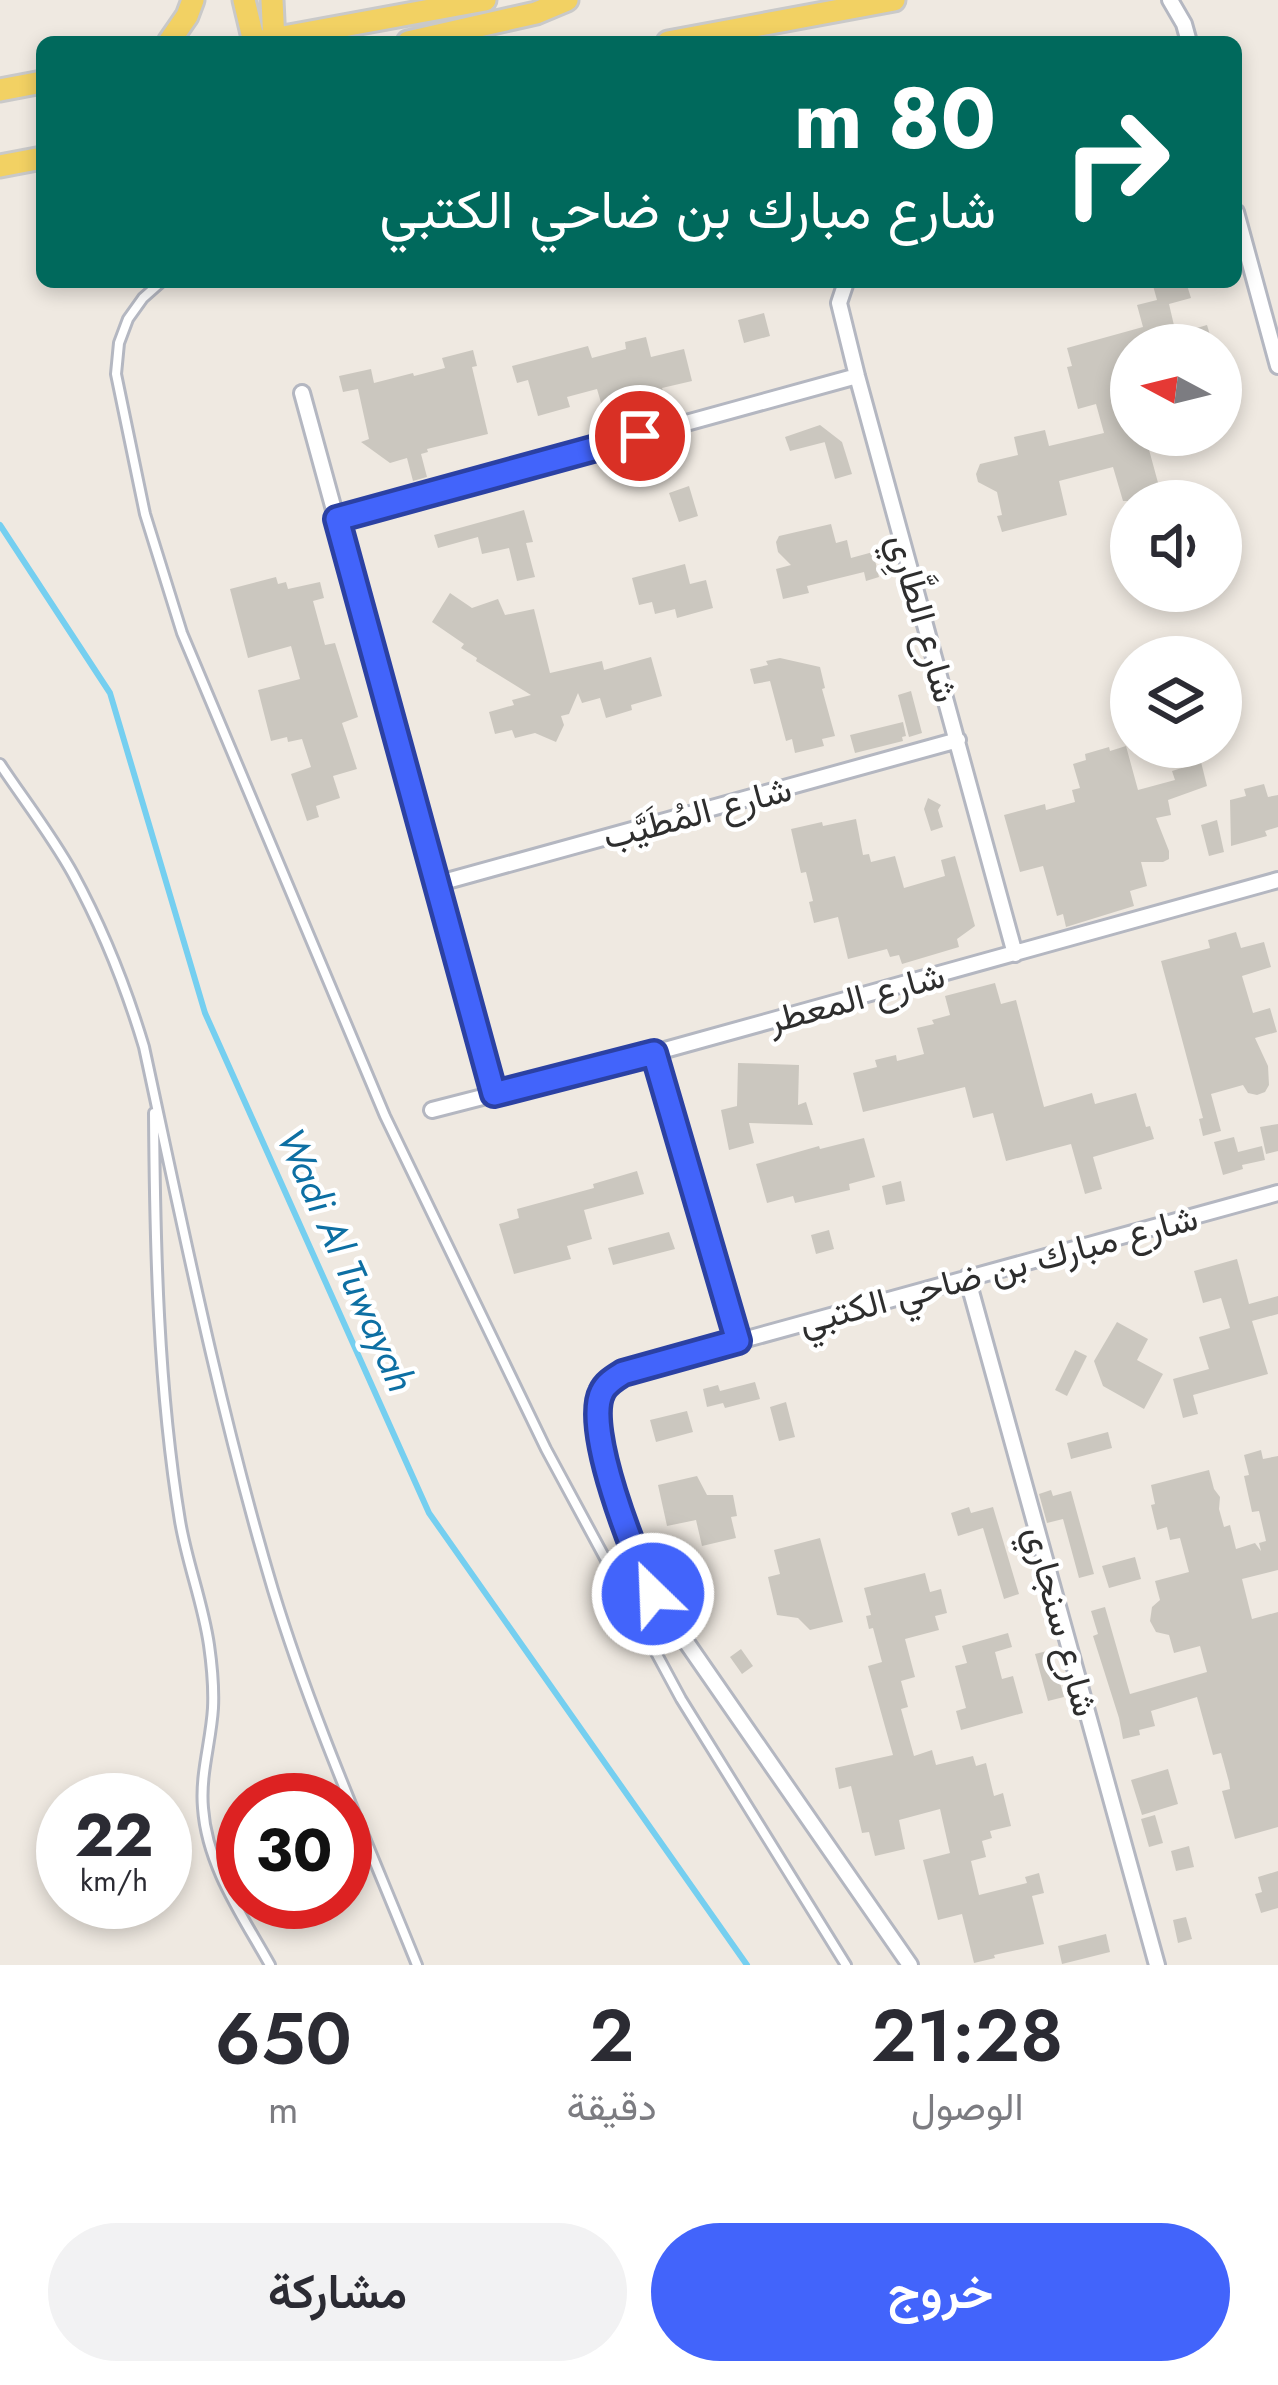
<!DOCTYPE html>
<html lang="ar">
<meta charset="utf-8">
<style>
:root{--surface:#fff;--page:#f2f2f3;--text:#2b2b33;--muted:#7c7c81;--accent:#4264fb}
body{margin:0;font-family:Jost,Vazirmatn,sans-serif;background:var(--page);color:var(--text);direction:rtl;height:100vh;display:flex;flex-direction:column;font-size:45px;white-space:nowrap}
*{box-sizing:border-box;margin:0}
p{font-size:39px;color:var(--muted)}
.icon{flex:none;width:66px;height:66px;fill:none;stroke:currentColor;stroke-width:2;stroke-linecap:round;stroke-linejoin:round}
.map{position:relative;height:1965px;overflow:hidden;direction:ltr}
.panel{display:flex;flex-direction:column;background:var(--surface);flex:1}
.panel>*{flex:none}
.hud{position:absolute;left:36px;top:36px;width:1206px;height:252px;border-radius:18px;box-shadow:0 6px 18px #0003;direction:rtl;background:#00695c;color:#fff;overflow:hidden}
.needle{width:78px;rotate:277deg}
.controls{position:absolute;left:1110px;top:324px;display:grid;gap:24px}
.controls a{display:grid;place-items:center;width:132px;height:132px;border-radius:50%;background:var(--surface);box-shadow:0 6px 18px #0003;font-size:60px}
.speed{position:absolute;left:36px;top:1773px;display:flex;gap:24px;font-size:60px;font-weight:700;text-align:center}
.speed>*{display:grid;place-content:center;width:156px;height:156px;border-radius:50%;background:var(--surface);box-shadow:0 6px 18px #0003;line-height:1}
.speed small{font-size:30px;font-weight:400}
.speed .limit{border:18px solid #d22;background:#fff;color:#111}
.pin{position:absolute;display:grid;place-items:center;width:102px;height:102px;color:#fff;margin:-51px;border:6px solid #fff;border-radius:50%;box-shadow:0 3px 12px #0007}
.me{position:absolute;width:132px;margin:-66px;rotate:336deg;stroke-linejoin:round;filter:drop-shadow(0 0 9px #0008)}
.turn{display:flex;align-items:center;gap:42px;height:252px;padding:0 48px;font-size:54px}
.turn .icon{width:156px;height:156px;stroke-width:2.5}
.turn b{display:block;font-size:84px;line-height:102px}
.eta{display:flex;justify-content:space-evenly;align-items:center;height:204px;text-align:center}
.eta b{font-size:72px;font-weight:600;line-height:84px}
.action{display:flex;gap:24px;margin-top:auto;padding:24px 48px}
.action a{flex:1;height:138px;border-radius:72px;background:var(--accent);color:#fff;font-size:48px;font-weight:600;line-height:138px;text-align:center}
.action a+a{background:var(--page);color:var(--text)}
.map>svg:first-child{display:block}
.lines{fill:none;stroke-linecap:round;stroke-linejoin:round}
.stream{stroke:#75cff0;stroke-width:6}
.building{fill:#cbc7bf}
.lane-casing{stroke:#b4b7c1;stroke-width:14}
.street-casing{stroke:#b4b7c1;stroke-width:20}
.primary-casing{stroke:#c9c9c9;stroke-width:27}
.lane{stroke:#fff;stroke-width:8}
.street{stroke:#fff;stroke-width:14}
.primary{stroke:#f2d163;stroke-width:21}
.route-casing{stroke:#2b41a3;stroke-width:30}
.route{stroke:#4264fb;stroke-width:21}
.labels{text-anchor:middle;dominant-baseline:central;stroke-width:9;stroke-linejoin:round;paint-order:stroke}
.street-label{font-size:36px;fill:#2e2e2e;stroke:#fff}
.water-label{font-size:39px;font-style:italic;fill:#0d6fa3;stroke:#fff}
</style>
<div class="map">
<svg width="1278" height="1965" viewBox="0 0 1278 1965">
<rect width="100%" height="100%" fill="#efe9e1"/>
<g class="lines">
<path class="stream" d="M0 525 110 693 205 1013 429 1513 747 1965"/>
</g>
<path class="building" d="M1152 282H1186L1191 298 1169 304 1176 334 1207 325 1213 345H1131V382L1114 387 1122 422 1131 419V435H1145L1163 501H1123L1113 467 1059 481 1067 515 1002 532 997 516 1002 515 997 492 978 482 976 474 980 464 1018 455 1014 437 1045 430 1049 446 1104 433 1096 404 1078 409 1067 367 1072 366 1067 348 1143 327 1137 305 1157 300Z
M764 313 770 336 744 343 738 320Z
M646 337 651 357 684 349 692 381 662 388 665 398 619 409V412L605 416 597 389 567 397 570 407 538 416 528 380 517 383 512 366 588 346 592 358 626 349 625 342Z
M473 350 477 366 472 367 488 434 427 449 428 452 421 454 427 477 413 481 407 458 390 463 361 442 369 439 358 389 343 392 339 376 371 369 374 383 413 373 414 376 445 368 442 358Z
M820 425 842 442 852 474 835 479 823 436 825 442 790 451 785 437Z
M689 486 698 516 679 522 669 493Z
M524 510 533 542 526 543 535 577 517 581 509 548 482 554 478 537 438 548 434 535Z
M831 524 836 543 847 540 851 558 873 552 879 577 866 581 864 572 807 586 809 593 783 599 776 569 791 565 778 552 776 542 779 536Z
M685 564 690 584 706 580 713 608 677 618 675 609 655 614 652 602 639 605 632 578Z
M276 577 278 584 286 582 288 589 320 582 324 598 313 601 325 645 335 643 358 717 342 723 357 769 333 776 340 798 316 806 319 817 307 821 291 774 311 767 302 739 288 742 287 737 271 741 258 690 300 679 291 646 248 658 230 589Z
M450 593 472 608 498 599 505 615 534 609 550 673 602 661 604 670 651 657 662 696 631 705 632 710 606 718 600 698 582 703 578 693 569 714 561 716 564 725 556 742 535 733 515 738 512 730 495 734 489 712 514 705 512 700 531 695 476 661 477 658 461 648 464 644 432 622Z
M780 658 820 667 825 688 822 689 835 736 822 739 824 746 795 753 792 739 786 741 770 681 754 684 750 669 768 665 766 661Z
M911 691 922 733 909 737 898 695Z
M903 722 906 736 902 737 903 741 855 753 850 735Z
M1126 746 1138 790 1175 780 1172 771 1185 767 1181 753 1192 750H1198L1207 786 1168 800 1171 815 1156 818 1169 851V859L1163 862H1141L1147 886 1130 891 1134 906 1066 927 1063 914 1057 916 1043 866 1020 872 1004 815 1045 804 1046 810 1075 802 1072 790 1080 788 1073 764 1086 760 1085 754 1109 747 1110 751Z
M1264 784 1268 797 1278 795V827L1265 831 1267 836 1231 846 1230 800 1246 796 1244 789Z
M928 798 941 805 938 810 943 827 931 831 924 809Z
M856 819 863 855 869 854 871 862 895 856 904 888 945 876 941 860 955 856 975 926 957 939 959 947 902 964 899 955 890 957 887 949 848 959 838 917 814 923 809 902 813 901 806 872 801 873 791 829 822 822 823 826Z
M1217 820 1224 852 1209 856 1201 825Z
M1236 932 1241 948 1264 942 1271 967 1242 976 1253 1013 1270 1008 1277 1032 1255 1038 1268 1066 1269 1085 1265 1092 1257 1095 1248 1093 1243 1085 1211 1094 1221 1131 1203 1136 1199 1119 1203 1118 1161 961 1210 948 1208 940Z
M995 983 1001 1004 1016 1000 1044 1107 1092 1093 1095 1104 1136 1093 1146 1127 1150 1126 1154 1139 1093 1157 1102 1189 1085 1194 1071 1144 1006 1161 993 1113 973 1118 965 1087 863 1112 853 1073 877 1067 875 1060 896 1055 897 1061 924 1054 917 1028 934 1024 932 1020 950 1015 945 996Z
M738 1063 799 1065 798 1105 806 1102 813 1125 749 1123 754 1143 729 1150 721 1110 737 1106Z
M1278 1124V1151L1266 1154 1260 1127Z
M1234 1137 1238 1152 1262 1146 1265 1160 1242 1165 1243 1169 1223 1175 1214 1142Z
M864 1138 875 1177 849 1184 850 1190 833 1194 795 1203 793 1196 767 1203 756 1164 819 1146 820 1149Z
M637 1171 644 1194 584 1210 592 1239 567 1246 571 1259 514 1274 499 1224 519 1218 517 1209 594 1188 593 1184Z
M901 1181 905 1201 886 1205 882 1186Z
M829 1230 834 1249 816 1254 811 1235Z
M669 1232 675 1249 613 1265 608 1248Z
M1237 1259 1249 1304 1278 1296V1314L1252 1321 1268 1374 1193 1395 1198 1414 1183 1418 1173 1379 1209 1369 1199 1337 1230 1328 1221 1298 1203 1303 1194 1271Z
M1117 1322 1148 1339 1137 1360 1163 1374 1144 1409 1103 1386 1094 1361Z
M1075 1350 1087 1356 1067 1396 1055 1390Z
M755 1382 760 1399 725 1408 723 1403 707 1407 703 1389 718 1385 720 1391Z
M786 1402 795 1437 779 1441 770 1407Z
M687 1411 693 1432 656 1442 650 1420Z
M1108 1432 1112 1448 1071 1459 1067 1443Z
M1261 1450 1263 1459 1278 1456V1570L1242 1579 1252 1619 1278 1612V1827L1235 1839 1222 1791 1230 1789 1229 1782 1221 1753 1213 1755 1197 1697 1151 1711 1155 1726 1139 1730 1140 1735 1123 1739 1119 1718 1093 1636 1098 1634 1091 1611 1105 1607 1130 1694 1207 1672 1200 1646 1174 1653 1169 1635 1156 1632 1150 1621 1152 1607 1160 1600 1155 1581 1189 1572 1180 1538 1170 1540 1167 1527 1157 1530 1151 1505 1155 1504 1151 1485 1209 1470 1214 1489 1220 1497 1219 1509 1224 1527 1230 1525 1236 1549 1255 1543 1261 1551 1259 1543 1266 1541 1259 1511 1252 1512 1244 1476 1249 1475 1244 1455Z
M697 1476 707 1495H733L737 1516 731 1517 736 1538 702 1546 696 1520 667 1526 658 1485Z
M1051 1490 1053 1496 1071 1491 1094 1574 1079 1578 1063 1519 1047 1523 1039 1494Z
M969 1507 971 1513 993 1507 1019 1594 1004 1599 983 1528 958 1536 951 1513Z
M820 1538 843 1622 810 1630 798 1618 777 1615 768 1577 780 1574 774 1550Z
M1135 1557 1141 1579 1109 1588 1102 1566Z
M925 1573 930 1592 941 1589 947 1613 935 1616 939 1630 905 1639 915 1677 901 1681 908 1707 901 1709 914 1756 932 1750 936 1765 973 1756 976 1766 986 1763 994 1796 1003 1793 1011 1826 990 1831 992 1838 982 1841 986 1857 971 1861 979 1895 1027 1883 1025 1877 1039 1873 1044 1893 1032 1896 1044 1944 994 1955 995 1958 974 1963 962 1914 938 1920 923 1860 950 1853 940 1809 899 1820 905 1849 875 1856 869 1832 862 1833 851 1786 839 1789 835 1768 893 1755 868 1666 882 1662 873 1628 869 1629 866 1616 871 1615 864 1588Z
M1008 1633 1012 1647 995 1652 1002 1679 1013 1676 1023 1713 961 1730 956 1711 966 1708 955 1666 967 1663 962 1646Z
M741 1649 753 1666 742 1674 730 1657Z
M1051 1650 1064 1697 1048 1701 1035 1654Z
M1168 1769 1178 1804 1142 1815 1131 1780Z
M1155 1815 1163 1843 1149 1847 1141 1819Z
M1189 1846 1194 1867 1176 1871 1171 1851Z
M1278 1871V1908L1261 1913 1255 1894 1262 1892 1258 1877Z
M1186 1917 1192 1939 1178 1943 1173 1920Z
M1106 1934 1110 1952 1062 1964 1058 1946Z"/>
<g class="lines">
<g class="lane-casing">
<path id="lane" d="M161 282 143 298 128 319 119 343 116 374 145 514 182 633 385 1116 546 1449 681 1699 846 1965
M0 764C24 800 52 836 73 874 103 929 126 987 144 1047 183 1228 220 1412 273 1590 312 1718 367 1841 417 1965
M154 1113C155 1248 158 1387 180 1521 187 1563 203 1603 209 1645 212 1666 214 1687 213 1708 211 1742 200 1774 203 1808 207 1866 242 1915 270 1965"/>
</g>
<g class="street-casing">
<path id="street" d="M1170 0 1184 24 1189 42
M1236 212 1278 366
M846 282 839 303 857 376 1015 954
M302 393 494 1094
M337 519 857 376
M436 884 958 740
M654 1053 738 1341
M432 1110 654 1053 1278 880
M967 1277 1157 1965
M910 1965 653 1594C630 1548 614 1499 603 1448 601 1436 596 1422 597 1410 597 1392 609 1382 623 1373L1278 1193"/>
</g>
<g class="primary-casing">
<path id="primary" d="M244 0 254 42
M272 0 274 42
M169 42 187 16 193 0
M256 42 485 0
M408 42 536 13 567 0
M668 42 894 0
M0 90 42 82
M0 166 42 158"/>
</g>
<use href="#lane" class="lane"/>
<use href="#street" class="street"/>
<use href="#primary" class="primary"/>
</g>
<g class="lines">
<g class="route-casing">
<path id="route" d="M640 436 337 519 494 1094 654 1053 738 1341 623 1373C615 1378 606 1383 602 1392 583 1428 635 1557 653 1594"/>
</g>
<use href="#route" class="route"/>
</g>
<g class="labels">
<g class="street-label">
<text transform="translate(924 618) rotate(74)">شارع الطَّارِي</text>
<text transform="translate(697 812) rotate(-15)">شارع المُطَيَّب</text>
<text transform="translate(856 997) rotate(-15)">شارع المعطر</text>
<text transform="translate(998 1269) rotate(-15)">شارع مبارك بن ضاحي الكتبي</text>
<text transform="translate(1062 1621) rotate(75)">شارع سنجاري</text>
</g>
<g class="water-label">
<text transform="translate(346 1260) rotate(66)">Wadi Al Tuwayah</text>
</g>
</g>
</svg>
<div class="controls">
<a><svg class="needle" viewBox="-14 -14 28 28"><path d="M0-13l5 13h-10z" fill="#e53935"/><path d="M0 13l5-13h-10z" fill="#7c7c81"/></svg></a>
<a><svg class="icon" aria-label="sound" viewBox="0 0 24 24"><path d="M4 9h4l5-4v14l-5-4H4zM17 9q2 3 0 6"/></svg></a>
<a><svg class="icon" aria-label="layers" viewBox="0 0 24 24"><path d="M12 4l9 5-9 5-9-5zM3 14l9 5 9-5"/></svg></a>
</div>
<div class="speed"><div>22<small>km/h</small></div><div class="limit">30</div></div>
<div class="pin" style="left:640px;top:436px;background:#d93025"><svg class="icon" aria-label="arrive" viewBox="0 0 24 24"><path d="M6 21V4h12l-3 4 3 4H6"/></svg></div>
<svg class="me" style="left:653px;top:1594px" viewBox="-20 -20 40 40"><circle r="17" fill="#4264fb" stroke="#fff" stroke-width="3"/><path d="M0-11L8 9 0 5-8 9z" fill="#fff"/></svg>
<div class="hud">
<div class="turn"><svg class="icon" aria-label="right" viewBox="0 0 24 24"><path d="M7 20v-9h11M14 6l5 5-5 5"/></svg><div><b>80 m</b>شارع مبارك بن ضاحي الكتبي</div></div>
</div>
</div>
<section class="panel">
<div class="eta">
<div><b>21:28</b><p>الوصول</p></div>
<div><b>2</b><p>دقيقة</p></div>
<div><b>650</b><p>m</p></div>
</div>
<div class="action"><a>خروج</a><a>مشاركة</a></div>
</section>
